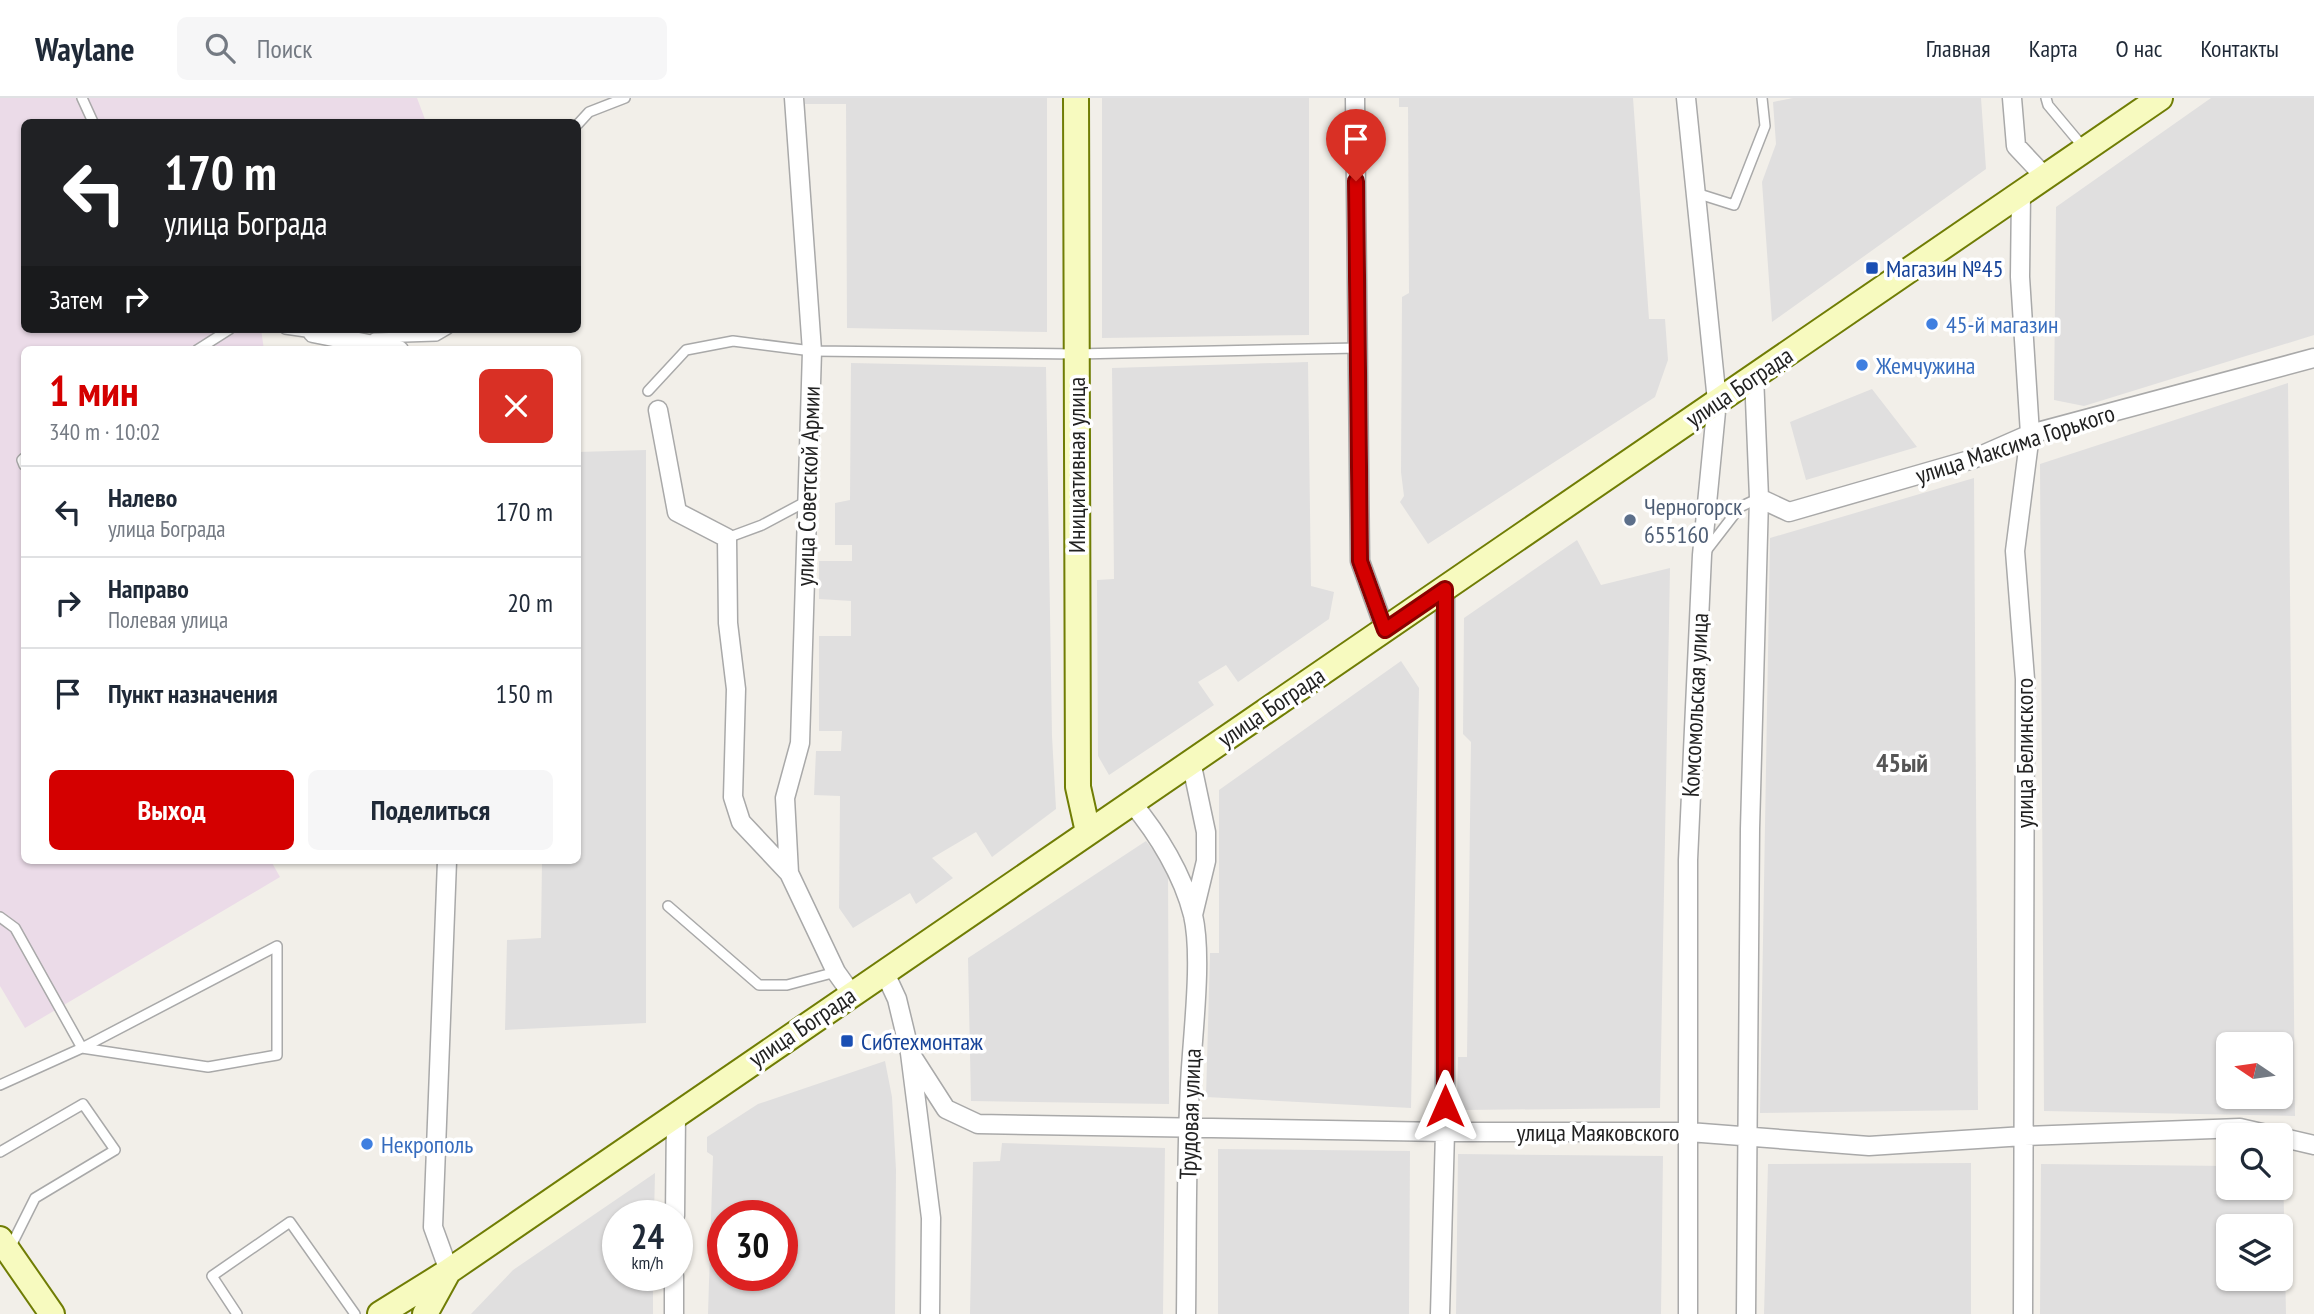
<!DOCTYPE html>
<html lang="ru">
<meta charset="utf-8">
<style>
:root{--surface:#fff;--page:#f6f6f7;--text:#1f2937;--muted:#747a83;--line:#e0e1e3;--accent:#d40000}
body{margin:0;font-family:"PT Sans Narrow",sans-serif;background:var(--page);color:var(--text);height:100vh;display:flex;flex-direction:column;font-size:26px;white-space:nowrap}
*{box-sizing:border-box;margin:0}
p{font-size:23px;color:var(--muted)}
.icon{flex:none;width:38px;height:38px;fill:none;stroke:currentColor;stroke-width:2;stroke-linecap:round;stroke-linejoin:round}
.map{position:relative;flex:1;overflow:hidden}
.details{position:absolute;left:21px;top:248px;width:560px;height:518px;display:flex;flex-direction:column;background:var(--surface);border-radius:10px;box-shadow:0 2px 5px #0004}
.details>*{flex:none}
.hud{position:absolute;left:21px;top:21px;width:560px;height:214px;border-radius:10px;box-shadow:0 2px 5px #0004;background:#202124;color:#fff;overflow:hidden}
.needle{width:46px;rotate:283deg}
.tools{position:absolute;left:2216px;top:934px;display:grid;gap:14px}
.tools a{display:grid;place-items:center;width:77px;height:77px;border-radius:10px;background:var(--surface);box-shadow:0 2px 5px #0004;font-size:35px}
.speed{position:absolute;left:602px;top:1102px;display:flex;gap:14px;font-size:35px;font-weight:700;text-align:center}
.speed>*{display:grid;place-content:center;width:91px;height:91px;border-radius:50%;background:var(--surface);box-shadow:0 2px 5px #0004;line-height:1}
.speed small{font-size:18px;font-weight:400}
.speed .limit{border:10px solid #d22;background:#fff;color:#111}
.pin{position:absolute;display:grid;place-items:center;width:60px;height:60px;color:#fff;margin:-72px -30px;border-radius:50% 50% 50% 0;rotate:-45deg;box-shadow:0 0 7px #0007}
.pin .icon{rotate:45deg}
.me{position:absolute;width:77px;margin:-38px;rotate:0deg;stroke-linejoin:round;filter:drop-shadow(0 0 5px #0008)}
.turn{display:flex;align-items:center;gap:24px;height:147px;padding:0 28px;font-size:32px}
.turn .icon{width:91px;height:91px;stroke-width:2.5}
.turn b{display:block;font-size:49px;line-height:60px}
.then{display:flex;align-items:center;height:66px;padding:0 28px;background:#0003;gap:14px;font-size:26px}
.round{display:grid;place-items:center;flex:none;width:74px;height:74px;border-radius:10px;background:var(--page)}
.headline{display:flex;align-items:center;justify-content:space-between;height:119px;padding:0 28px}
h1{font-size:42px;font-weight:700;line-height:52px;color:var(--accent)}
.action{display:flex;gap:14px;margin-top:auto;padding:14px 28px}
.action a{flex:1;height:80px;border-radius:10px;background:var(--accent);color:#fff;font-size:28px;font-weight:700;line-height:80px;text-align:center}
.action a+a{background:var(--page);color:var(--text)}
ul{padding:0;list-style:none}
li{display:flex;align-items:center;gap:21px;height:91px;padding:0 28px;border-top:2px solid var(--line)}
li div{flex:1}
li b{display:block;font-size:26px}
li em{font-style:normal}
header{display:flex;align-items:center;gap:42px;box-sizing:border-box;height:98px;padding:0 35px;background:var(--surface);border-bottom:2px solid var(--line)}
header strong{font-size:33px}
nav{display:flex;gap:38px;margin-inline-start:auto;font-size:24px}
.search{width:490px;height:63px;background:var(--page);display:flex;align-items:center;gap:18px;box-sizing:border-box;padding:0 24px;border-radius:10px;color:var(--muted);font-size:26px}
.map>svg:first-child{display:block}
.residential{fill:#e0dfdf;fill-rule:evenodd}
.industrial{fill:#ebdbe8}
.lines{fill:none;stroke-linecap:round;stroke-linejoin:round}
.lane-casing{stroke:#a9a9a9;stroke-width:12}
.street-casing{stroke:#a9a9a9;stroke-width:21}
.secondary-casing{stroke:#707d05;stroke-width:28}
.lane{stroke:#fff;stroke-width:9}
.street{stroke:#fff;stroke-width:18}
.secondary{stroke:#f7fabf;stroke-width:24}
.route-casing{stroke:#8a0000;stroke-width:18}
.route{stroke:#d40000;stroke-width:12}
.transit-dot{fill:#1a4fb4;stroke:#fff;stroke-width:2.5}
.shop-dot{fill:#3f7fe0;stroke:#fff;stroke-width:2.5}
.service-dot{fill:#5c6f8a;stroke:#fff;stroke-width:2.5}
.labels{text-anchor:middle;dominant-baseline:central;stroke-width:7;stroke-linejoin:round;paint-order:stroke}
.transit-label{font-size:24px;fill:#164399;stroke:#fff;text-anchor:start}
.shop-label{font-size:24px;fill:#366cbe;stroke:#fff;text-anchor:start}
.street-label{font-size:24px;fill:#222;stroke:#fff}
.service-label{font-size:24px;fill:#4e5e75;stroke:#fff;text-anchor:start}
.neighbourhood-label{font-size:26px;font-weight:bold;fill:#555;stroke:#fff}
</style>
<header>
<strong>Waylane</strong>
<div class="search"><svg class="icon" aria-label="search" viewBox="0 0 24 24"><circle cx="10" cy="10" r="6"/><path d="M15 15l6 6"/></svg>Поиск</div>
<nav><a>Главная</a><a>Карта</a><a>О нас</a><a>Контакты</a></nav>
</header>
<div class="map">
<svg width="2314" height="1216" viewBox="0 0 2314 1216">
<rect width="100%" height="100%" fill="#f2efe9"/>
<path class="residential" d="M805 0H1047V234L847 230 846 6H805Z
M1102 0H1309V237L1102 240Z
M1399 0H1633L1649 221H1665L1668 262 1655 299 1428 446 1400 404 1404 398 1401 374 1402 199 1409 195 1408 9H1399Z
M1793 0H1981L1986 71 1772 224 1762 84 1776 46 1773 4Z
M2211 0H2314V237L2084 308 2054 302 2056 109Z
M1308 264 1311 488 1334 494 1329 521 1238 584 1226 567 1198 584 1214 607 1109 677 1098 658 1097 482 1114 481 1112 270Z
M851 265 1046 269 1052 638 1056 711 992 759 976 734 932 760 953 780 916 806 910 795 853 830 839 810 840 698 814 697 816 653H841L842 633H819V538H851V503L819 501V463H852V447H835V405L850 402Z
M2288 285 2295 1018 2044 1013 2040 366ZM2228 947H2280V999H2228Z
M1872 291 1917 349 1806 382 1790 324Z
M646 352V925L505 932 507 842 541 840 542 763H578V354Z
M1974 380 1978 1012 1760 1015 1770 440Z
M1577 442 1601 487 1670 470 1660 1010 1465 1012 1457 1003 1458 959H1467L1471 644 1463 636 1464 520Z
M1401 563 1419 590 1411 1010 1206 999 1210 855H1219V692Z
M1146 743 1168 771 1169 1006 971 1003 968 860Z
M885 963 892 999 896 1072 895 1216H708L713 1058 707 1054V1039L758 1006ZM723 1118H782V1178H723Z
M1002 1045 1165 1050 1163 1216H970L973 1064 1000 1063Z
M1218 1051 1410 1053 1409 1216H1218Z
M1458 1056 1663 1058 1661 1216H1456Z
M1971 1065V1216H1764L1768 1066Z
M2041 1066 2228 1068V1090H2280V1068H2283L2286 1216H2040ZM2228 1129H2280V1181H2228Z
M655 1075 654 1118H618V1178H653V1216H471L513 1172Z"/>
<path class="industrial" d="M0 0H417L426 24H24V231H261L264 252H24V763H271L280 779 25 930 0 888Z"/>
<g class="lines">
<g class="lane-casing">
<path id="lane" d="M82 0 93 24
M2046 0 2048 7 2084 50
M578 26 589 14 625 0
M1696 95 1734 107 1765 28 1762 0
M285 231 313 235
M374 240 436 238 448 231
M197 252 230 231
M648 293 686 252 733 243 812 253 1076 256 1358 250
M24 360 22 362 24 367
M727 440 762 427 807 403
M1706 453 1740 409 1759 400
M668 808 759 887H787L836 874
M0 819 15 830 82 950 0 987
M277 848V957L208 969 82 950Z
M0 1054 83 1006 115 1052 35 1100 9 1152
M237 1216 212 1178 290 1124 355 1216"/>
</g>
<g class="street-casing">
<path id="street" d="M794 0 812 253 800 645 785 700 789 775 836 874 851 895
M1355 0 1360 463 1385 532
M1686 0 1717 303 1702 457 1688 762V1216
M2012 0 2016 48 2045 79
M2021 95 2020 179 2030 336 2015 453 2025 581 2023 1216
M313 235 399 252
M658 312 677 414 727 440 728 525 736 591 733 699 741 724 789 775
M1759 400 1789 414 1973 361 2030 336 2314 260
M1191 663 1206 734V763L1193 817
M1132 705C1158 736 1183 777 1193 817 1203 860 1192 940 1190 987 1186 1063 1187 1140 1186 1216
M447 763 433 1129 449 1173
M884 873 897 901 910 955 931 1120 930 1216
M910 955 946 1011 978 1026 1445 1034H1689L1869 1048 2024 1038 2240 1030 2275 1038
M2280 1039 2314 1047
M675 1118 676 1016
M674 1216V1178
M1440 1216 1445 1034V491
M1746 1216 1750 731 1759 400 1754 277"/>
</g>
<g class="secondary-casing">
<path id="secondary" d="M1076 0 1078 689 1088 734
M0 1141 52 1216
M380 1216 449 1173 2160 0
M425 1216 447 1176"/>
</g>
<use href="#lane" class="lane"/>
<use href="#street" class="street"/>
<use href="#secondary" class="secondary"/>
</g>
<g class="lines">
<g class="route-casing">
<path id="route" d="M1356 83 1360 463 1385 532 1445 491V1008"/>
</g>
<use href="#route" class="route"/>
</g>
<g class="transit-dot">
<rect x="1865" y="163" width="14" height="14" rx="3.5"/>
<rect x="840" y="936" width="14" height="14" rx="3.5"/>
</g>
<g class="shop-dot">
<circle cx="1932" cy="226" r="7"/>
<circle cx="1862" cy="267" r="7"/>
<circle cx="367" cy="1046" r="7"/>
</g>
<circle class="service-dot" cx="1630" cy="422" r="7"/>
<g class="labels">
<g class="transit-label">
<text x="1886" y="170">Магазин №45</text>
<text x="861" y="943">Сибтехмонтаж</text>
</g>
<g class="shop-label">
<text x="1946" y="226">45-й магазин</text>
<text x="1876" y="267">Жемчужина</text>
<text x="381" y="1046">Некрополь</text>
</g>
<g class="street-label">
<text transform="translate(1739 289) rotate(-34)">улица Бограда</text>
<text transform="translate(2015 346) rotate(-18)">улица Максима Горького</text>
<text transform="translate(1076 367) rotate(-90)">Инициативная улица</text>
<text transform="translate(808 388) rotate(-88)">улица Советской Армии</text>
<text transform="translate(1695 607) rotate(-87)">Комсомольская улица</text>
<text transform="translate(1271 609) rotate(-34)">улица Бограда</text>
<text transform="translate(2024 655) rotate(-90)">улица Белинского</text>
<text transform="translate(802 929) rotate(-34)">улица Бограда</text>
<text transform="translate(1190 1016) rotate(-88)">Трудовая улица</text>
<text x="1598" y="1034">улица Маяковского</text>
</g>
<g class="service-label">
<text x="1644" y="408">Черногорск<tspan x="1644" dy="28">655160</tspan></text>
</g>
<g class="neighbourhood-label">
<text x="1902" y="664">45ый</text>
</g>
</g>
</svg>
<div class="tools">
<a><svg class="needle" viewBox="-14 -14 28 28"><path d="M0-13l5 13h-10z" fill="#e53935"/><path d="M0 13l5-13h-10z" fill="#747a83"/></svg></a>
<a><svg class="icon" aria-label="search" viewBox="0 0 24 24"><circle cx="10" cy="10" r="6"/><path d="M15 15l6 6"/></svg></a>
<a><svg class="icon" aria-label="layers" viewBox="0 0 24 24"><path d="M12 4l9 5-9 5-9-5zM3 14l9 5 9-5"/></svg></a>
</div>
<div class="speed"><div>24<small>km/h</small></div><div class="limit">30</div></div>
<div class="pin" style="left:1356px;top:83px;background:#d93025"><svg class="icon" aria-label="arrive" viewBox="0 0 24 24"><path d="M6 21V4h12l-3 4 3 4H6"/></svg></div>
<svg class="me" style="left:1445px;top:1008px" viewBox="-20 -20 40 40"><path d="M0-17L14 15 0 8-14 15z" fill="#d40000" stroke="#fff" stroke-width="4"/></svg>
<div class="hud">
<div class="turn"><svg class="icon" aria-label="left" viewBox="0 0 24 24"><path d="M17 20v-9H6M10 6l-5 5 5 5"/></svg><div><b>170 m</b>улица Бограда</div></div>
<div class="then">Затем<svg class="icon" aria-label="right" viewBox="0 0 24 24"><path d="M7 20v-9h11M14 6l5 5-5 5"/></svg></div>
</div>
<section class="details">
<div class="headline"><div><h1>1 мин</h1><p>340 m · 10:02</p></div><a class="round" style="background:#d93025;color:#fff"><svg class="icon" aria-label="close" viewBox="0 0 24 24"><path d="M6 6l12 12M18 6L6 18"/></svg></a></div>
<ul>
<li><svg class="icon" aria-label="left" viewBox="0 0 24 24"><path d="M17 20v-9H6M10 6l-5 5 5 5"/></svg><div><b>Налево</b><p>улица Бограда</p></div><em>170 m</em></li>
<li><svg class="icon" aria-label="right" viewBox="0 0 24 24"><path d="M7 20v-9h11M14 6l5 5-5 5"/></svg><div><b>Направо</b><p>Полевая улица</p></div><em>20 m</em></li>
<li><svg class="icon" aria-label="arrive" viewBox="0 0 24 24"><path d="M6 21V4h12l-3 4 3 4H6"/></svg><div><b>Пункт назначения</b></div><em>150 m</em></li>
</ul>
<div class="action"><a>Выход</a><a>Поделиться</a></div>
</section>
</div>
